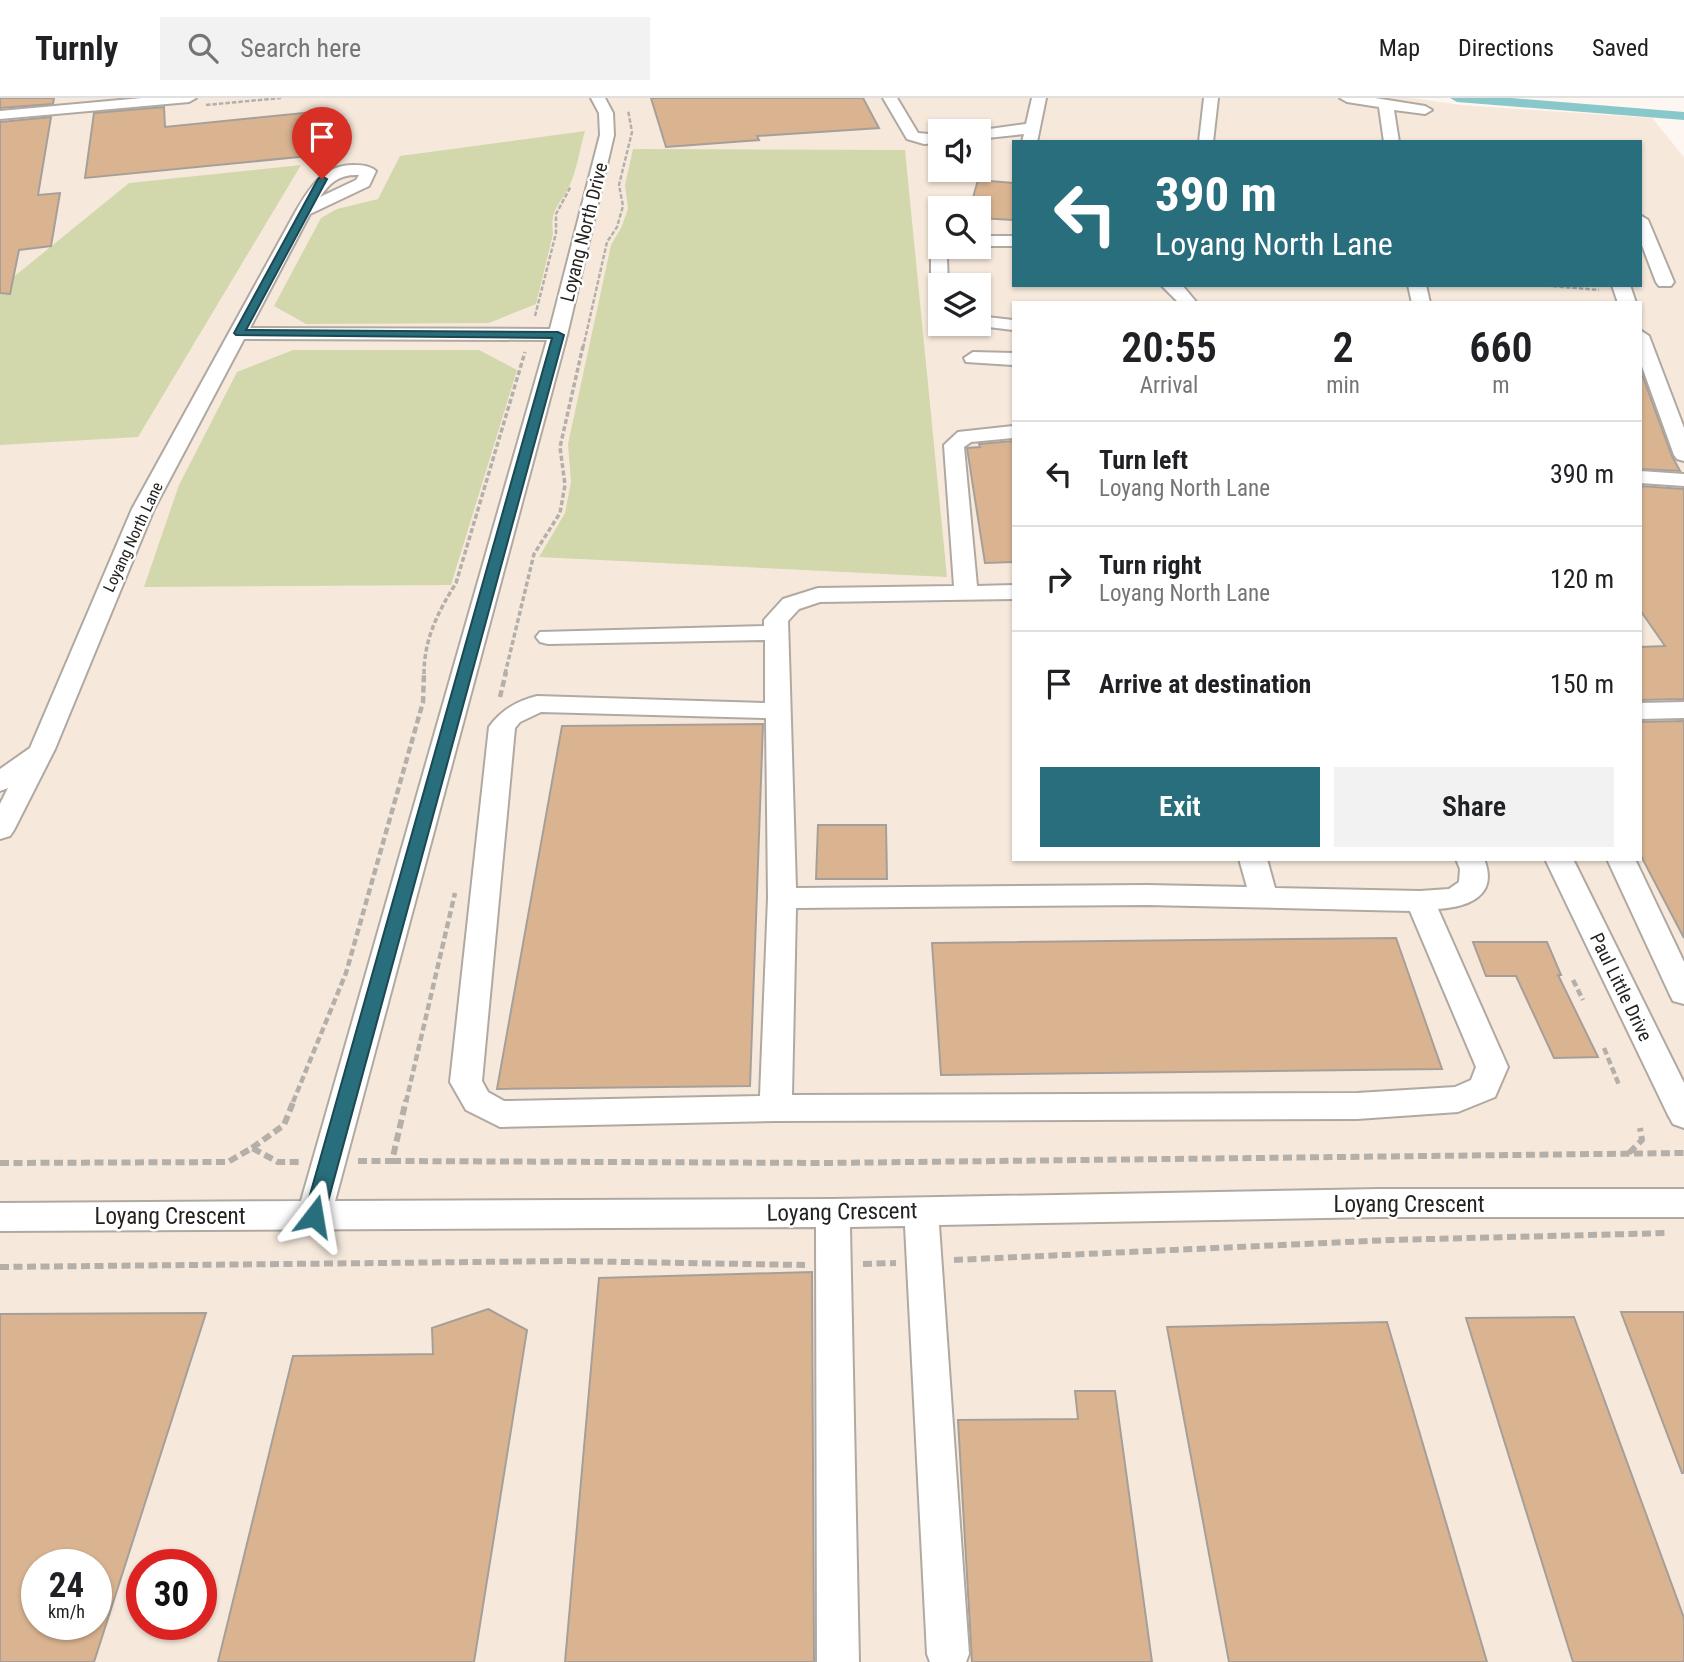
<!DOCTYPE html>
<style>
:root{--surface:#fff;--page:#f2f2f2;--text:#202124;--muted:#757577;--line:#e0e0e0;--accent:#296e7d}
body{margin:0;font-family:"Roboto Condensed",sans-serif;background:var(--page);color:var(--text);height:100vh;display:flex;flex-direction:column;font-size:26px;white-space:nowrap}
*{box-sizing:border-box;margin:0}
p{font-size:23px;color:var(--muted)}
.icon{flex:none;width:38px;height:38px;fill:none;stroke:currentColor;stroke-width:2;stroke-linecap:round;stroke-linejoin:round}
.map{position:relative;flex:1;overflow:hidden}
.side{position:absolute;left:1012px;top:203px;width:630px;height:560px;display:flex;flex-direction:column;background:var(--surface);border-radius:0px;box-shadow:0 2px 5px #0004}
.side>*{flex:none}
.guide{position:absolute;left:1012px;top:42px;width:630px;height:147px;border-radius:0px;box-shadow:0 2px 5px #0004;background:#296e7d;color:#fff;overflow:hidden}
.fabs{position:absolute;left:928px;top:21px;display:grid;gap:14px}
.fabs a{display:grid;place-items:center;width:63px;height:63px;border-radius:0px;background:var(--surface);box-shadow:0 2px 5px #0004;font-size:35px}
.speed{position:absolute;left:21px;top:1451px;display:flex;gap:14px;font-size:35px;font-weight:700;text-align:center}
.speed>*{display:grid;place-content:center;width:91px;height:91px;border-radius:50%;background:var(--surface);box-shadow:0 2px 5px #0004;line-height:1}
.speed small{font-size:18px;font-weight:400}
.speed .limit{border:10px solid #d22;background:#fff;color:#111}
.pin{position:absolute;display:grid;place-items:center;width:60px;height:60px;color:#fff;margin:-72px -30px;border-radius:50% 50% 50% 0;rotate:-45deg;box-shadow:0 0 7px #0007}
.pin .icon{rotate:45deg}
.me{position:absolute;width:77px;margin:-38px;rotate:14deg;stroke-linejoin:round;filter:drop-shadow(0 0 5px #0008)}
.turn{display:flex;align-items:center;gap:24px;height:147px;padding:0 28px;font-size:32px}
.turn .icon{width:91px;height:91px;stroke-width:2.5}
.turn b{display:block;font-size:49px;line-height:60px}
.eta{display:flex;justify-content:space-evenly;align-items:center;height:119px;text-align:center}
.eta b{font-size:42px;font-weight:600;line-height:49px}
.button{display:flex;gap:14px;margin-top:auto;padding:14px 28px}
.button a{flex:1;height:80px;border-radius:0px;background:var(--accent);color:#fff;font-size:28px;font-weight:600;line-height:80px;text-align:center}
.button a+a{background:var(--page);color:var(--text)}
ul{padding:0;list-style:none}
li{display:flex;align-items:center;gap:21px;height:105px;padding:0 28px;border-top:2px solid var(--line)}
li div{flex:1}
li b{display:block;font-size:26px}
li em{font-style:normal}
header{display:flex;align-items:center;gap:42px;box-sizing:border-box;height:98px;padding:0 35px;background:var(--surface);border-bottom:2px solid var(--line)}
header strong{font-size:33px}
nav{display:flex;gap:38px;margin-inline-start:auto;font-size:24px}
.search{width:490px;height:63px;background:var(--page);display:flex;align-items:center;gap:18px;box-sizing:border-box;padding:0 24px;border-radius:0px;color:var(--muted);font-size:26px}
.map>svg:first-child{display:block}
.built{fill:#f6e9dc;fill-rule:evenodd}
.green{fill:#d2d7ac}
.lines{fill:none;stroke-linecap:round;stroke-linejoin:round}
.canal{fill:#88c7ca;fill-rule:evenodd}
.building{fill:#dab491;stroke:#a69f99;stroke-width:2;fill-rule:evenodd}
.minor-casing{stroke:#b0a9a2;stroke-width:4}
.path-far3{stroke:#b5afaa;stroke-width:2.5;stroke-dasharray:4.5 2;stroke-linecap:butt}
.path-far2{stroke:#b5afaa;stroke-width:3.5;stroke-dasharray:5 2.5;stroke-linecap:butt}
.path-far1{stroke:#b5afaa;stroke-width:4.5;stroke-dasharray:7 3.5;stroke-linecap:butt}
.path{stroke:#b5afaa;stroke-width:6;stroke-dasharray:9 4.5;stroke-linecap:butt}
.minor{fill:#fff;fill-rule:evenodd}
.route{fill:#296e7d;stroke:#1b4851;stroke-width:2}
.labels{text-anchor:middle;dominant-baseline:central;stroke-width:5;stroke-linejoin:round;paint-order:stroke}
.far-street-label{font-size:16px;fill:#24221f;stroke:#fff}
.street-label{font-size:19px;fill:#24221f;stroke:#fff}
.near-street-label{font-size:23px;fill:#24221f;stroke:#fff}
</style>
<header>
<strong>Turnly</strong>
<div class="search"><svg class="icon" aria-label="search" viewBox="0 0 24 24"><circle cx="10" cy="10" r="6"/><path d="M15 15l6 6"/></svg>Search here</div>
<nav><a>Map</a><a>Directions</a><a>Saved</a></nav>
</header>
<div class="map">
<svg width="1684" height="1564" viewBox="0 0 1684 1564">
<rect width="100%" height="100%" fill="#fef6f0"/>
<path class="built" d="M0 0H1411L1461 7 1652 20 1684 59V1564H0ZM940 33H978V72H940ZM1013 44H1640V187H1013ZM940 110H978V149H940ZM940 187H978V226H940ZM1013 205H1640V761H1013ZM37 1466H96V1526H37ZM142 1466H201V1526H142Z"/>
<path class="green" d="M585 33C580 50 577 72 569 89 559 108 550 111 553 136L536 206 489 225 306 226 274 208 321 120 337 111 378 101 400 58Z
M633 51 905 52 947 479 539 459 565 415 571 384 568 346 611 147 621 130 628 111 625 87Z
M301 67 138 339 0 347V190L129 85Z
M293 252H479L517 272 451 487 144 489 179 387 237 274Z"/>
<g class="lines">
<path class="canal" d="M1450 0H1511L1684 14V22L1457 4Z"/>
</g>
<path class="building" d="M0 0H54L53 6 0 10Z
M651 0H863L879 30 757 38 759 42 666 49Z
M164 9 165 29 323 13 329 56 85 80 94 15Z
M51 19 38 97 60 95 51 148 19 152 10 196 0 195V24Z
M978 82 1013 85V122L978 120V110H970Z
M1640 271 1672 358 1680 373 1640 371Z
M1013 343V464L985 465 967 350 980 349 979 346Z
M1640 388 1684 391V601L1640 602V549L1665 548 1640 512Z
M1684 623V840L1640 756V624Z
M763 626 750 988 497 991 562 628Z
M818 727H886L887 781H816Z
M1396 840 1442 971 941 977 932 845Z
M1473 844H1547L1561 877H1558L1598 959 1554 960 1516 878H1486Z
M812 1174 814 1564H565L599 1180Z
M488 1211 527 1232 474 1564H218L293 1258 433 1256 432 1230Z
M1621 1214H1684V1375H1682Z
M206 1215 94 1564H0V1216ZM37 1466H96V1526H37Z
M1574 1219 1684 1520V1564H1573L1466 1220Z
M1387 1224 1487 1564H1229L1167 1229Z
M1075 1293H1115L1152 1564H972L958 1322 1078 1321Z"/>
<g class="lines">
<g class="minor-casing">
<path id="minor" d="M142 0H196L189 4 0 21V13Z
M591 0H605L613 15 614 37 567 237 335 1103 833 1101 1379 1091H1684V1119H1379L939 1127 969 1556 966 1564H930L927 1556 905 1128 850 1129 859 1564H817L816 1129 0 1133V1105L301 1103 547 242 244 241 154 411 55 651 14 732 10 738 0 741V706L8 690 0 693V671L30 650 132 411 296 113C310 89 324 66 355 67 363 67 370 68 376 73L369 88 310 116 250 230 550 231 600 37 599 15ZM359 77 356 82 320 99C330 84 340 76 359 77Z
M883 0H897L918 35 940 37V45L924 46 907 41Z
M1032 0H1046L1037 44H1022L1024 36 978 41V33H975L1026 26Z
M1204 0H1218L1213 44H1199Z
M1340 0H1375L1425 8 1432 12 1425 16 1394 12 1399 44H1384L1379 9 1347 4Z
M1640 117 1648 122 1674 184 1671 188H1659L1656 184 1640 142Z
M978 138H1013V148H978Z
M939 155 947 160 948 187H940V217L931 212V160Z
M1161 187H1182L1197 205H1179Z
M1408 187H1426L1430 205H1412Z
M1612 187H1630L1636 205H1618Z
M978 218 1013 222V232L972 227 978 226Z
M1640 232 1649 238 1684 330V363L1677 361 1674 357 1640 263Z
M973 254 1013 255V267L966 264 964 260Z
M1013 328V340L971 344 964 349 977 488 1013 487V501L820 504 799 511 788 523 796 790 1147 787 1247 789 1239 761H1267L1275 790 1420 793 1449 791 1459 784 1460 771 1456 761H1484C1499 798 1468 809 1438 811L1508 969 1495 999 1458 1014 1357 1021 776 1023 500 1029 466 1012 450 984 489 629C501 612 517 603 537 598L765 605V542L548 546 540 544 536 539 540 534 764 528V522L783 501 818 490 954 488 944 347 958 334ZM541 614 766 620 768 800 760 998 504 1003 488 994 482 983 515 630 520 624ZM1147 807 1410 813 1476 969 1471 982 1455 989 1357 995 792 997 796 810Z
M1640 373 1684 376V388L1640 385Z
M1684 604V620L1640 621V605Z
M1545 761H1573L1684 985V1030L1673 1026 1668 1017Z
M1607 761H1635L1684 864V906L1673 903 1669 895Z"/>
</g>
<path class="path-far3" d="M206 7 281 0
M1540 187 1599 192
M535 218 556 135V116L571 88
M583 250 607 144 617 129 623 108 619 87 632 34 628 12"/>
<path class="path-far2" d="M424 576C424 541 438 514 456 485L525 254
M505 576 534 456 560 415 565 387 560 349 583 248"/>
<path class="path-far1" d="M500 599 506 574
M1573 882 1583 902
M1604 950 1619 987
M293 1004 346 875 423 604 424 574
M406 1004 455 795"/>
<path class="path" d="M252 1050 284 1027 294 1002
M1629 1055 1642 1042 1640 1030
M358 1063H392L406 1002
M392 1063 825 1065 1684 1055
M0 1065 228 1064 252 1050 278 1064H300
M954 1162 1391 1142 1669 1135
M863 1166 896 1165
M0 1169 568 1163 805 1167"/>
<use href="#minor" class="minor"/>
</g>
<path class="route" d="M322 78 327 81 246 232 558 234 564 237 324 1118 321 1123 314 1126 307 1123 304 1118 552 240 236 237 234 235 318 81Z"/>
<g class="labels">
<g class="far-street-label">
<text transform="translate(133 439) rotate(-65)">Loyang North Lane</text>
</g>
<g class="street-label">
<text transform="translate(584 134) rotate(-76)">Loyang North Drive</text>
<text transform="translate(1621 889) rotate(64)">Paul Little Drive</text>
</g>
<g class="near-street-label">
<text x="1409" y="1106">Loyang Crescent</text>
<text transform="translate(842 1114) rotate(-1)">Loyang Crescent</text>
<text x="170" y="1118">Loyang Crescent</text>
</g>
</g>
</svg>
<div class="fabs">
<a><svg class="icon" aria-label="sound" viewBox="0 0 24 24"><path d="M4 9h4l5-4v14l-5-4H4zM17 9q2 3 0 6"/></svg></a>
<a><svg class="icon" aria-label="search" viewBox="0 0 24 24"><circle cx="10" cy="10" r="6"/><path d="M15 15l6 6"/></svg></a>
<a><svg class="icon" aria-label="layers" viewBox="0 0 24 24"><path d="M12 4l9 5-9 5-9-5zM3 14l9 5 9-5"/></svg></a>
</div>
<div class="speed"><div>24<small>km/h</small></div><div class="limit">30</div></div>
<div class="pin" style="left:322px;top:81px;background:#d93025"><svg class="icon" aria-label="arrive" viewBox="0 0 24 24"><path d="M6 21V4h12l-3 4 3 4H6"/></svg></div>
<svg class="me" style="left:314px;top:1118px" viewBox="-20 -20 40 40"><path d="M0-17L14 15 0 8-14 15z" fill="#296e7d" stroke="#fff" stroke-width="4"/></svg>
<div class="guide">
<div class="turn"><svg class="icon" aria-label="left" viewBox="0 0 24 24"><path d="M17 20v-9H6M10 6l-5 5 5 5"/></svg><div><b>390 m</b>Loyang North Lane</div></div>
</div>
<section class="side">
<div class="eta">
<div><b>20:55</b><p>Arrival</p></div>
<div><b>2</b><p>min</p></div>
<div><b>660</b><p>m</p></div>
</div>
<ul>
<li><svg class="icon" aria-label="left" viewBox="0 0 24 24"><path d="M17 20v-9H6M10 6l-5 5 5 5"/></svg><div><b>Turn left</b><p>Loyang North Lane</p></div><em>390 m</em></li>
<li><svg class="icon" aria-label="right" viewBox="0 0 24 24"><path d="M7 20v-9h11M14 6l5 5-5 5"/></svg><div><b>Turn right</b><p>Loyang North Lane</p></div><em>120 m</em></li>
<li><svg class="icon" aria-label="arrive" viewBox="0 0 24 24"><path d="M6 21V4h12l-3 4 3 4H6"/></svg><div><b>Arrive at destination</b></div><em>150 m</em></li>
</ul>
<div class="button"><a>Exit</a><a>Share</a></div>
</section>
</div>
